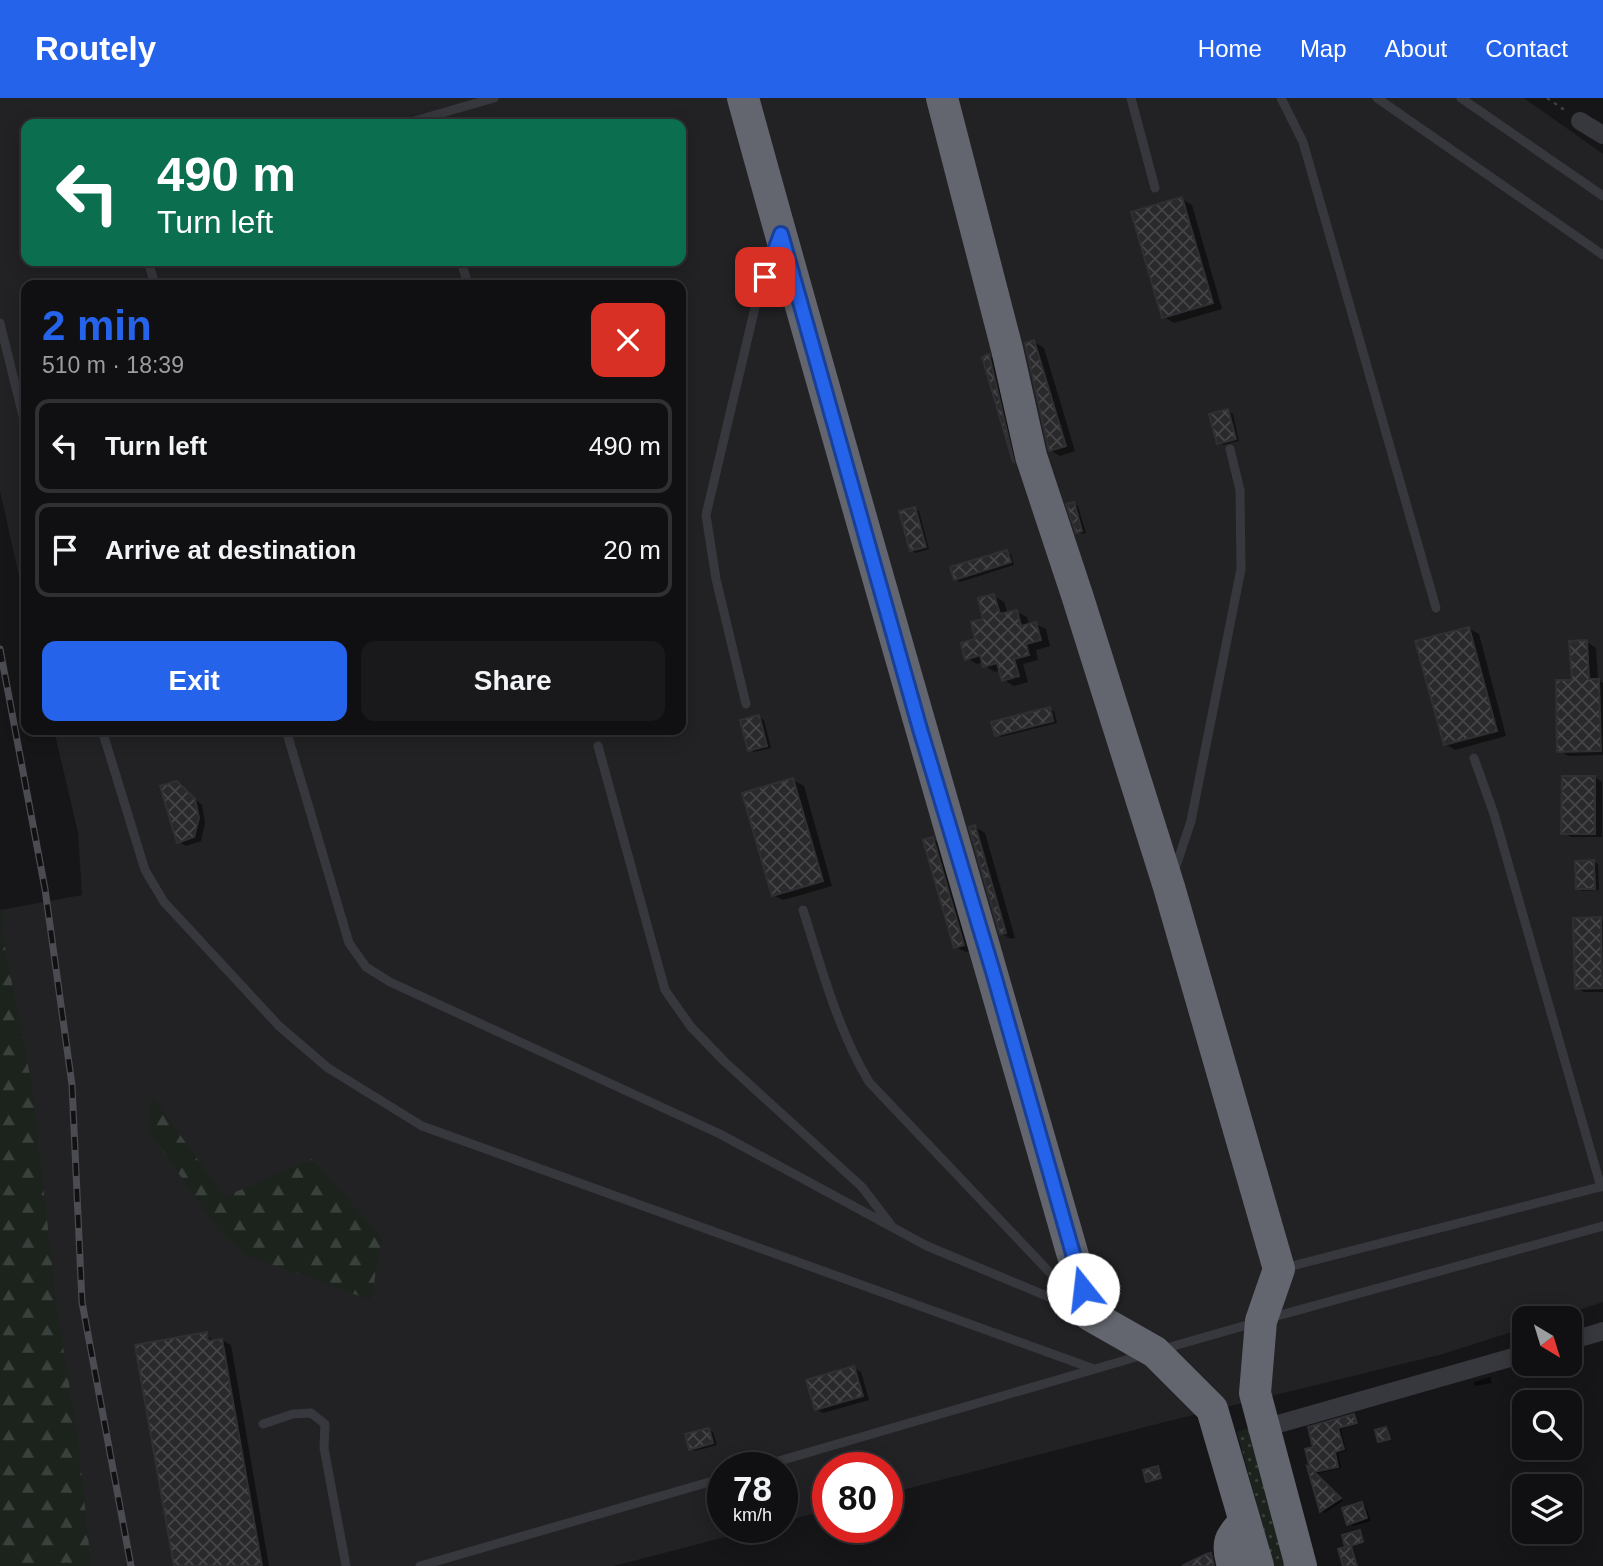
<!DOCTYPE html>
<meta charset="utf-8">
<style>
:root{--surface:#101012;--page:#19191b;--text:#f1f3f6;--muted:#9c9d9f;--line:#303032;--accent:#2563eb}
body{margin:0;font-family:Arial,sans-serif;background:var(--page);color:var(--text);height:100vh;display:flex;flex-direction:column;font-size:26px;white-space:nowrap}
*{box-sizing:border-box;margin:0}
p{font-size:23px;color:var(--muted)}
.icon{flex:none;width:38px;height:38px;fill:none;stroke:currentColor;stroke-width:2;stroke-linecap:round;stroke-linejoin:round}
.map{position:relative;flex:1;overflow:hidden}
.sheet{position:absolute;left:21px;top:182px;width:665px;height:455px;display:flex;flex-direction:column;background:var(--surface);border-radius:14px;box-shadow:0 4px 18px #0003,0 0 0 2px var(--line)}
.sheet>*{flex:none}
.guide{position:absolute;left:21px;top:21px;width:665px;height:147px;border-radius:14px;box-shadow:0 4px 18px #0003,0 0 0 2px var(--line);background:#0b6e4f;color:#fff;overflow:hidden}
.needle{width:46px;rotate:142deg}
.controls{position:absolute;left:1512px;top:1208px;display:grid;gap:14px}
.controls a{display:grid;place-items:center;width:70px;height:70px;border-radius:14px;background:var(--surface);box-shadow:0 4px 18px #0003,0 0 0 2px var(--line);font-size:35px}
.speed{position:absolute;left:707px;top:1354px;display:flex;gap:14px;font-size:35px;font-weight:700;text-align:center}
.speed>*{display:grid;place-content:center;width:91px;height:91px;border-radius:50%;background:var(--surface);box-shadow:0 4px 18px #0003,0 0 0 2px var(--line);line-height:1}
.speed small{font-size:18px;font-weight:400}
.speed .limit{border:10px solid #d22;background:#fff;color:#111}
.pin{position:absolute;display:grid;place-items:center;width:60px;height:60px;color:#fff;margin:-30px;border-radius:14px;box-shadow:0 4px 10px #0006}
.me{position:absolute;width:77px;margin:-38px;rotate:344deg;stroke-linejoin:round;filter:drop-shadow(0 0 5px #0008)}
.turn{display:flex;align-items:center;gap:24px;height:147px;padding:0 21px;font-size:32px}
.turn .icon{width:91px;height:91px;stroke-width:2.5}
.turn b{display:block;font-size:49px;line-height:60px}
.round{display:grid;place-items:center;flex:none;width:74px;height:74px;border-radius:14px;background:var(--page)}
.overview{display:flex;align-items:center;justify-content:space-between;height:119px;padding:0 21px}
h1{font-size:42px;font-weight:700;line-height:52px;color:var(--accent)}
.button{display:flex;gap:14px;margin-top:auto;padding:14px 21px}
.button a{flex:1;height:80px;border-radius:14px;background:var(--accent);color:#fff;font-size:28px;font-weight:700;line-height:80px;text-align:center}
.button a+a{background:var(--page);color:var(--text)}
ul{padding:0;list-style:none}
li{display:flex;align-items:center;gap:21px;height:94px;margin:0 14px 10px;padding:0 7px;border:4px solid var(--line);border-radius:14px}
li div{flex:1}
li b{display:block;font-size:26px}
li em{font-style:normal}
header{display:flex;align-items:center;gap:42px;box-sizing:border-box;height:98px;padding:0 35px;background:var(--accent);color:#fff}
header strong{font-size:33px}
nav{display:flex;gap:38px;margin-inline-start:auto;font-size:24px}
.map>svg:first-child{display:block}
.built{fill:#222225;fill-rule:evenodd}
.grass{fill:url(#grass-dots)}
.forest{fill:url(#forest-firs)}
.shadow{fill:#0007}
.building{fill:url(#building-cross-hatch);stroke:#303034;stroke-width:2}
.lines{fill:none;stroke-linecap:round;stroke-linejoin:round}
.path{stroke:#3d3f44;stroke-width:2.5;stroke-dasharray:3.5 5;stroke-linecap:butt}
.lane{stroke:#37383d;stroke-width:9}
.street{stroke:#37383d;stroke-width:18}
.highway{stroke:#63666e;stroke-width:32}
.rail-casing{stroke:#4a4c52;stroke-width:7}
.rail{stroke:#111113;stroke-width:4.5;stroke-dasharray:13;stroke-linecap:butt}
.route-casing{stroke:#184099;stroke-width:18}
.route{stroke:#2563eb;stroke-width:12}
</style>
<header>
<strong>Routely</strong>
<nav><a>Home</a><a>Map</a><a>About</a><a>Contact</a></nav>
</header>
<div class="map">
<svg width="1603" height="1468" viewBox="0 0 1603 1468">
<defs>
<pattern id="grass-dots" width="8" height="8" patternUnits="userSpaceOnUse" patternTransform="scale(1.75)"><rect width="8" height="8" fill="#1c231d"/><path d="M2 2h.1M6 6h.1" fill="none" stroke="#3a403c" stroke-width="1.8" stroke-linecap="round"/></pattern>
<pattern id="forest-firs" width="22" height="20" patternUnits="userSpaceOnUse" patternTransform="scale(1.75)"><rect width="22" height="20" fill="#1c231d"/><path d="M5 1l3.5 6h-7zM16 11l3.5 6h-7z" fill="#3a403c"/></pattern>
<pattern id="building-cross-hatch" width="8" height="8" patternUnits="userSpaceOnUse" patternTransform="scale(1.75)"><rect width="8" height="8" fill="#29292c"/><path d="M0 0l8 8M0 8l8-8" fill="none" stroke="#454548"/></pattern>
</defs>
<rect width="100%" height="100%" fill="#161618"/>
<path class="built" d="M0 0H1524L1603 56V1204L1555 1220H1524V1230L1443 1256 1165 1324 887 1396V1370H828V1412L782 1424V1370H723V1430H760L614 1468H0V812L82 797 78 735 54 632H681V187H26V509L0 393ZM26 26H681V163H26Z"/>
<path class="grass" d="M1248 1330 1252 1331 1289 1468H1274L1237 1334Z"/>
<path class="forest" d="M3 811 2 834 32 988 57 1211 78 1342 91 1468H0V812Z
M152 997 224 1099 312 1061 382 1139 371 1202 245 1157 217 1131 148 1031Z"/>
<path class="shadow" d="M1182 101 1192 107 1222 211 1174 225 1164 219Z
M385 163H403L390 166Z
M263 181 271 187H241Z
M1034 244 1044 250 1075 353 1060 358 1050 352Z
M989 258 999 264 1022 367 1015 362 984 260Z
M1228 313 1233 316 1239 343 1223 347 1218 344Z
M1073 406 1078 408 1086 435 1082 436 1077 434Z
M915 411 919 413 929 451 916 455 911 452Z
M1006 454 1011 456 1014 467 960 484 955 481Z
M994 498 1004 504 1008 516 1017 514 1027 519 1029 527 1035 526 1046 531 1050 548 1036 552 1038 562 1023 566 1028 584 1014 588 1004 582 1001 572 995 574 985 568 984 564 977 566 967 560 978 542Z
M1468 530 1479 536 1506 638 1455 652 1445 646Z
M1587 544 1596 550 1598 582 1603 585V657L1569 658 1559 653 1574 583Z
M1049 611 1054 613 1057 625 1001 639 996 636Z
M759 619 764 622 771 650 754 654 750 652Z
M561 632H594L572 639Z
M1595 679 1602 684V739H1571L1563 735Z
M793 682 804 688 832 788 783 802 773 797Z
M176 685 202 707 205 725 201 743 186 748 178 743Z
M975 729 985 735 1015 840 1011 841 1001 835Z
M933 741 943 747 974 852 966 854 956 849Z
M1594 764 1598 766 1599 792 1582 793 1578 790Z
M1600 821 1603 823V894H1584L1576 890Z
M206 1236 215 1244 222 1242 231 1247 269 1468H176Z
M854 1270 861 1274 869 1302 823 1315 816 1311Z
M1490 1279 1492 1285 1474 1288V1284Z
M1354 1318 1357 1320 1359 1326 1341 1331 1346 1353 1338 1355 1341 1370 1315 1376 1343 1403 1324 1415 1321 1413 1310 1371 1316 1350 1310 1331Z
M709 1332 713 1334 717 1347 695 1353 691 1351Z
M1361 1406 1366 1409 1371 1423 1353 1428 1349 1426Z
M1359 1434 1364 1445 1349 1449 1353 1451 1358 1468H1345L1347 1451 1344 1438Z"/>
<path class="building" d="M1182 99 1213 205 1162 220 1131 114Z
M1034 242 1066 348 1049 353 1025 245Z
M989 256 1014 364H1013L982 259Z
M1228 311 1236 341 1217 346 1209 316Z
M1074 404 1082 433 1076 435 1066 406Z
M915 409 926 449 910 453 899 413Z
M1007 452 1011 464 954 482 950 469Z
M994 496 1000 516 1017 512 1021 528 1036 524 1041 542 1026 546 1029 557 1014 561 1019 578 1002 583 997 565 983 569 980 557 965 562 961 545 975 541 971 524 983 521 978 500Z
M1469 529 1497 633 1444 647 1415 543Z
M1587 542 1589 581H1599L1601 653 1557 654 1556 582H1572L1569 543Z
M1050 609 1053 623 995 638 991 624Z
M759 617 767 648 748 653 740 622Z
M1562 678H1595V736H1561Z
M793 680 823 783 772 798 742 695Z
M177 683 195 701 199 720 194 739 177 745 160 688Z
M975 727 1006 835 1000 836 969 729Z
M933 739 964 847 954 850 923 742Z
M1594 762 1595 791H1576L1575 763Z
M1601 819 1602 890 1575 891 1573 820Z
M207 1234 208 1243 222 1241 262 1468H174L135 1247Z
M854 1268 863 1298 815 1312 806 1282Z
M1354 1316 1357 1325 1338 1330 1344 1351 1335 1354 1338 1369 1314 1374 1341 1400 1320 1414 1307 1368 1310 1370 1305 1351 1313 1349 1308 1329Z
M1386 1329 1390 1341 1378 1344 1375 1332Z
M709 1330 713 1345 689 1352 685 1336Z
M1158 1368 1161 1380 1146 1384 1143 1372Z
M1362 1404 1367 1420 1347 1427 1342 1410Z
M1360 1432 1363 1444 1346 1449 1351 1448 1357 1468H1343L1338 1451 1345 1449 1342 1437Z
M1211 1455 1214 1468H1182L1206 1456Z"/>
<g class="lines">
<path class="path" d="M1547 0 1566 13"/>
<path class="lane" d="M1131 0 1155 90
M1281 0 1303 44 1436 510
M1377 0 1603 157
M1461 0 1603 98
M404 26 494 0
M148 163 155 187
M461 163 468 187
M0 225 26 330
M746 606 716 481 706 417 757 201 775 151
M102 632 145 772 164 804 279 928 328 970 422 1028 1094 1271
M286 632 349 845 366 869 390 884 720 1036 927 1148 1080 1212
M598 648 665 892 691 929 725 964 862 1089 891 1127
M1474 660 1494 716 1601 1089
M1174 774 1191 723 1241 471 1240 392 1230 351
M803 812C822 871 837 930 869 984L1074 1200
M1284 1170 1603 1088
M1270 1220 1603 1128
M1163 1251 1254 1225
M263 1326 293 1316 311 1315 325 1326 324 1350 346 1468
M755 1370 1143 1257
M420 1468 723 1380"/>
<path class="street" d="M1580 23 1603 37
M1570 1243 1603 1233
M1264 1330 1524 1256"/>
<path class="highway" d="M743 0C855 407 974 811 1090 1217L1155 1254 1212 1311 1258 1468
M942 0 1007 251 1031 358 1078 500 1169 789 1279 1171 1261 1223 1255 1295 1301 1468
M1233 1468C1226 1446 1229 1439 1245 1424"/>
<g class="rail-casing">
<path id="rail" d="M0 551 45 791 72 987 82 1204 131 1468"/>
</g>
<use href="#rail" class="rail"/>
</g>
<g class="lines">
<g class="route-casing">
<path id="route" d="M765 179 781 136 920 631 994 877 1083 1191"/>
</g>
<use href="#route" class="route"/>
</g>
</svg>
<div class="controls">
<a><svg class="needle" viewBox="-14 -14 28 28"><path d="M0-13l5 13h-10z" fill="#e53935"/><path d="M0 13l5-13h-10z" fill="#9c9d9f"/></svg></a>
<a><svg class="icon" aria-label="search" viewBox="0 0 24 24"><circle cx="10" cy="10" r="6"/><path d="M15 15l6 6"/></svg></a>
<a><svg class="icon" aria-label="layers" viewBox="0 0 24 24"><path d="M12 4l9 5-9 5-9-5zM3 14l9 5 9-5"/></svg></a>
</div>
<div class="speed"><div>78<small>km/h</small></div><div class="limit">80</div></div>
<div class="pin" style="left:765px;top:179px;background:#d93025"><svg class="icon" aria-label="arrive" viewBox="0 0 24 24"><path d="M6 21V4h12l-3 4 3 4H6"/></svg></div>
<svg class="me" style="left:1083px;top:1191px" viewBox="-20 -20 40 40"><circle r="19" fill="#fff"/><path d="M0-13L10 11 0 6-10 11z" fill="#2563eb"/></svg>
<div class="guide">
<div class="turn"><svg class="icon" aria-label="left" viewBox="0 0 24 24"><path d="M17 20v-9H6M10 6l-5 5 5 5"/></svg><div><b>490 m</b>Turn left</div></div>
</div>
<section class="sheet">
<div class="overview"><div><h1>2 min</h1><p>510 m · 18:39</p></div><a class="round" style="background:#d93025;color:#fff"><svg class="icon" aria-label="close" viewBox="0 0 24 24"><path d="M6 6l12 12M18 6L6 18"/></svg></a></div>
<ul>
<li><svg class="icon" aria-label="left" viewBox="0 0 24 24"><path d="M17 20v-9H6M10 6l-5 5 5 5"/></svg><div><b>Turn left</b></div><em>490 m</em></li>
<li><svg class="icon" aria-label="arrive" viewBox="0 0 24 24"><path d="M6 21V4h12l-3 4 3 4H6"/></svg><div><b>Arrive at destination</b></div><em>20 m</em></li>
</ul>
<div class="button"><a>Exit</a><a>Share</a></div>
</section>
</div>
